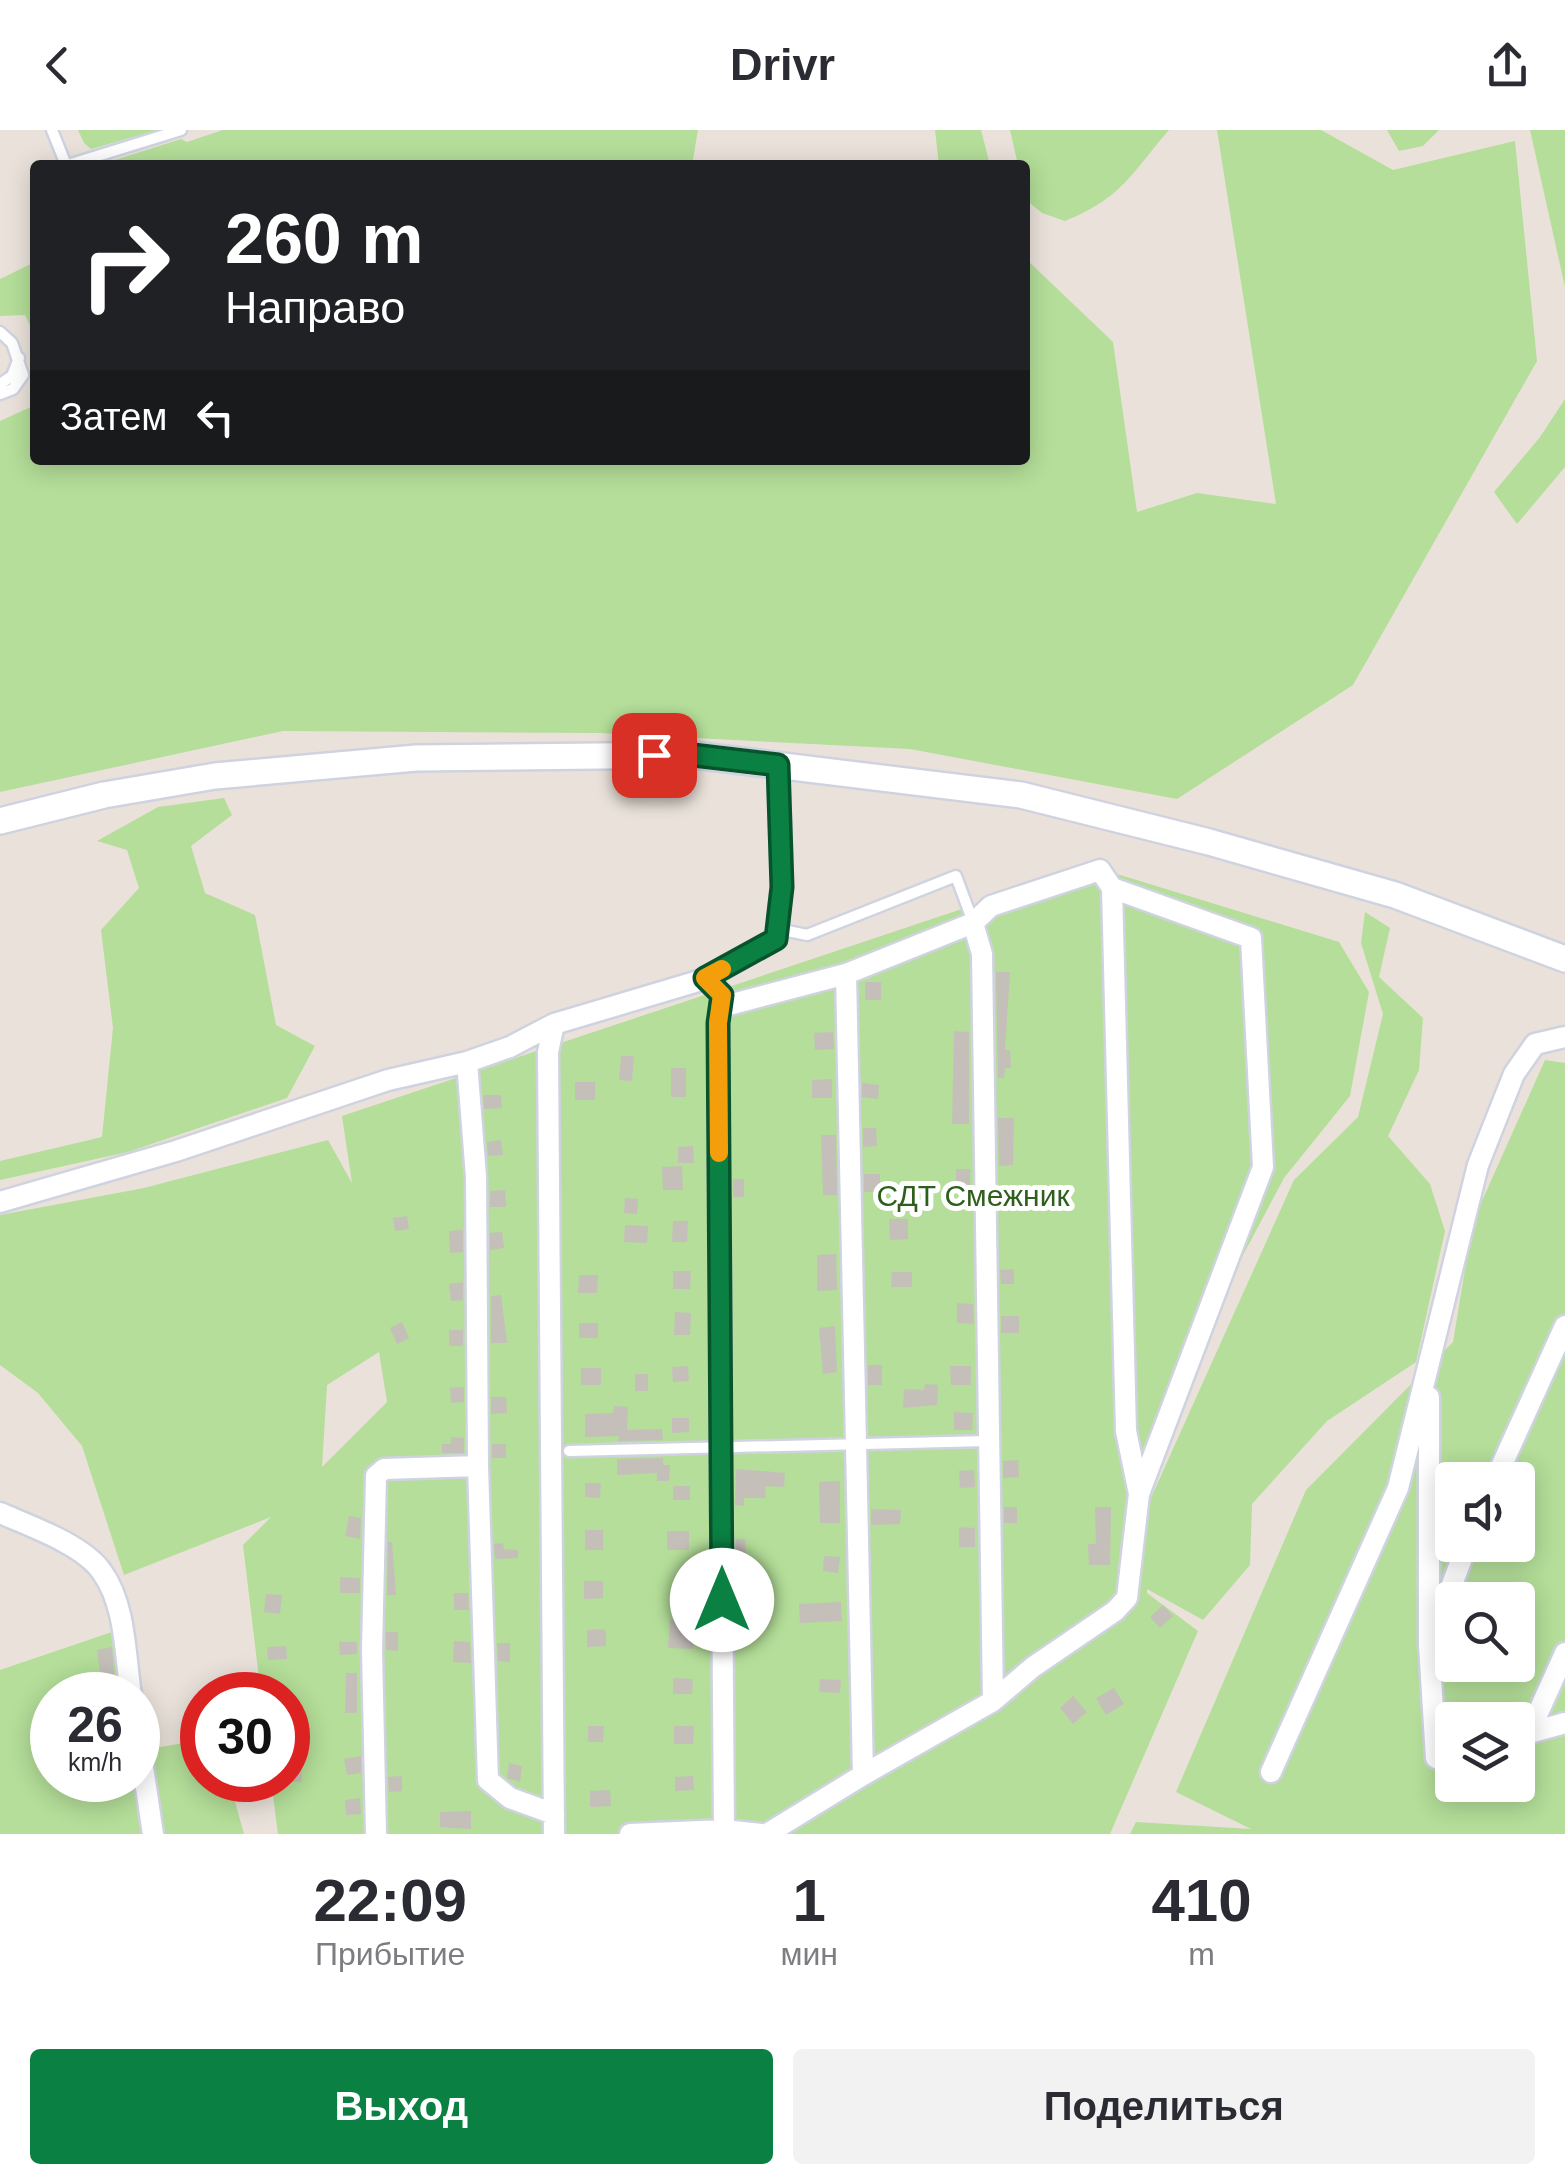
<!DOCTYPE html>
<html lang="ru">
<meta charset="utf-8">
<style>
:root{--surface:#fff;--page:#f2f2f3;--text:#2b2b33;--muted:#7c7c81;--accent:#0b8043}
body{margin:0;font-family:Helvetica,sans-serif;background:var(--page);color:var(--text);height:100vh;display:flex;flex-direction:column;font-size:38px;white-space:nowrap}
*{box-sizing:border-box;margin:0}
p{font-size:32px;color:var(--muted)}
.icon{flex:none;width:55px;height:55px;fill:none;stroke:currentColor;stroke-width:2;stroke-linecap:round;stroke-linejoin:round}
.map{position:relative;height:1704px;overflow:hidden}
.sheet{display:flex;flex-direction:column;background:var(--surface);flex:1}
.sheet>*{flex:none}
.banner{position:absolute;left:30px;top:30px;width:1000px;height:305px;border-radius:10px;box-shadow:0 5px 25px #0003;background:#202124;color:#fff;overflow:hidden}
.fabs{position:absolute;left:1435px;top:1332px;display:grid;gap:20px}
.fabs a{display:grid;place-items:center;width:100px;height:100px;border-radius:10px;background:var(--surface);box-shadow:0 5px 25px #0003;font-size:50px}
.speed{position:absolute;left:30px;top:1542px;display:flex;gap:20px;font-size:50px;font-weight:700;text-align:center}
.speed>*{display:grid;place-content:center;width:130px;height:130px;border-radius:50%;background:var(--surface);box-shadow:0 5px 25px #0003;line-height:1}
.speed small{font-size:25px;font-weight:400}
.speed .limit{border:15px solid #d22;background:#fff;color:#111}
.pin{position:absolute;display:grid;place-items:center;width:85px;height:85px;color:#fff;margin:-42px;border-radius:20px;box-shadow:0 5px 15px #0006}
.me{position:absolute;width:110px;margin:-55px;rotate:0deg;stroke-linejoin:round;filter:drop-shadow(0 0 8px #0008)}
.turn{display:flex;align-items:center;gap:35px;height:210px;padding:0 30px;font-size:45px}
.turn .icon{width:130px;height:130px;stroke-width:2.5}
.turn b{display:block;font-size:70px;line-height:85px}
.then{display:flex;align-items:center;height:95px;padding:0 30px;background:#0003;gap:20px;font-size:38px}
.eta{display:flex;justify-content:space-evenly;align-items:center;height:170px;text-align:center}
.eta b{font-size:60px;font-weight:800;line-height:70px}
.cta{display:flex;gap:20px;margin-top:auto;padding:20px 30px}
.cta a{flex:1;height:115px;border-radius:10px;background:var(--accent);color:#fff;font-size:40px;font-weight:800;line-height:115px;text-align:center}
.cta a+a{background:var(--page);color:var(--text)}
header{display:flex;justify-content:space-between;align-items:center;height:130px;padding:0 30px;background:var(--surface);font-size:45px;font-weight:800}
.map>svg:first-child{display:block}
.green{fill:#b4de99;fill-rule:evenodd}
.building{fill:#c5bfba}
.lines{fill:none;stroke-linecap:round;stroke-linejoin:round}
.service-casing{stroke:#cfd3e0;stroke-width:15}
.minor-casing{stroke:#cfd3e0;stroke-width:25}
.tertiary-casing{stroke:#cfd3e0;stroke-width:30}
.service{stroke:#fff;stroke-width:10}
.minor{stroke:#fff;stroke-width:20}
.tertiary{stroke:#fff;stroke-width:25}
.route-casing{stroke:#07532c;stroke-width:25}
.route{stroke:#0b8043;stroke-width:18}
.slow{stroke:#f59e0b;stroke-width:18}
.labels{text-anchor:middle;dominant-baseline:central;stroke-width:10;stroke-linejoin:round;paint-order:stroke}
.park-label{font-size:30px;fill:#2e5f1d;stroke:#fff}
</style>
<header><svg class="icon" aria-label="back" viewBox="0 0 24 24"><path d="M15 5l-7 7 7 7"/></svg>Drivr<svg class="icon" aria-label="share" viewBox="0 0 24 24"><path d="M12 15V3M7 8l5-5 5 5M5 13v7h14v-7"/></svg></header>
<div class="map">
<svg width="1565" height="1704" viewBox="0 0 1565 1704">
<rect width="100%" height="100%" fill="#eae2da"/>
<path class="green" d="M78 0H158L91 19 84 13Z
M223 0H698L692 35H99L181 9 187 12Z
M935 0H981L990 35H939Z
M1010 0H1169C1131 44 1122 68 1065 91L1042 83 1025 69V35H1018Z
M1217 0H1321L1393 40 1515 11 1537 231 1353 555 1177 669 910 619 598 603 283 601 0 662V291L35 275V330H1025V128L1113 212 1137 382 1197 363 1276 374Z
M1387 0H1439L1423 16 1399 21Z
M1530 0H1565V157Z
M35 132V206L25 185 0 186V149Z
M1565 269V337L1517 394 1494 362 1540 307Z
M224 668 232 685 191 716 205 763 255 785 276 895 315 916 287 968 128 1022 0 1050V1031L102 1007 113 898 101 800 139 758 127 720 97 711 158 677Z
M1091 736 1339 812 1369 862 1350 966 1284 1048 1242 1127 1150 1359V1370L1294 1050 1358 987 1383 884 1361 813 1365 782 1390 798 1379 847 1423 888 1419 940 1388 1006 1430 1054 1445 1101 1416 1232 1327 1291 1252 1374 1250 1435 1203 1490 1147 1459V1463L1198 1501 1110 1704H278L271 1650H288V1565H261L243 1415 271 1387 124 1445 82 1316 38 1263 0 1235V1085L144 1058 328 1010 352 1053 342 986ZM379 1222 387 1272 322 1337 327 1255Z
M1545 930 1565 933V1704H1130L1136 1692 1251 1699 1176 1662 1306 1360 1453 1212 1473 1091ZM1452 1350H1518V1415H1452ZM1452 1470H1518V1535H1452ZM1452 1590H1518V1655H1452Z
M115 1501 123 1565H52V1650H136L145 1704H0V1540Z
M202 1610V1650H229L244 1704H164L148 1619Z"/>
<path class="building" d="M996 842H1010L1005 920H1010L1011 938H1005L1004 948H998Z
M865 852H881V870H865Z
M954 901 969 902V994H952Z
M833 902 834 919 815 920 814 903Z
M621 926H634L632 951 619 950Z
M671 938H686V967H671Z
M832 949V968H812V950Z
M575 952H595V970H575Z
M862 953 879 955 878 969 862 967Z
M483 965H501L502 978 484 979Z
M998 988H1014L1013 1035 999 1036Z
M863 998H876L877 1016 863 1017Z
M821 1005H836L837 1065H823Z
M501 1010 503 1025 488 1026 487 1012Z
M693 1016 694 1033H678V1017Z
M682 1036 683 1060H663L662 1037Z
M956 1039H970V1058H956Z
M864 1044H880V1062H864Z
M733 1049H744V1067H733Z
M505 1060 506 1077H490V1061Z
M625 1068 638 1069 637 1084 624 1083Z
M407 1086 409 1099 395 1101 393 1088Z
M889 1089H908V1109L890 1110Z
M673 1091H688L687 1112H672Z
M625 1095 648 1096 647 1113 624 1112Z
M463 1100V1122L450 1123 449 1101Z
M502 1102 504 1118 490 1120V1103Z
M836 1124 837 1160 817 1161V1125Z
M1014 1139V1154H1001L1000 1140Z
M673 1141H691L690 1159H673Z
M892 1142H912V1157H891Z
M579 1145H598L597 1163H578Z
M463 1152V1170L451 1171 449 1154Z
M501 1165 507 1213H491V1166Z
M957 1173 973 1174 974 1194 957 1193Z
M675 1182 691 1183 690 1205H674Z
M1001 1186H1019V1203H1001Z
M402 1192 409 1208 397 1214 390 1198Z
M579 1193H598V1208H579Z
M835 1196 837 1242 823 1244 819 1198Z
M449 1200H463V1216H449Z
M868 1235H882V1255H868Z
M688 1236 689 1251 673 1252 672 1237Z
M950 1236H971V1255H951Z
M581 1238H601V1255H581Z
M635 1244H648V1261H635Z
M925 1254 938 1255 937 1275 903 1278 904 1259 924 1260Z
M464 1257V1272L451 1273 450 1258Z
M491 1267H506L507 1283 491 1284Z
M614 1276 628 1277 627 1300 662 1299 663 1310 618 1311 619 1306 585 1307V1284L613 1283Z
M954 1282 973 1283 972 1300H954Z
M672 1288H689V1302L672 1303Z
M451 1307 464 1308V1323H442V1314H451Z
M492 1314H506V1328H492Z
M663 1328V1335H670L669 1351H657V1343L617 1345V1329Z
M1018 1330 1019 1347 1003 1348V1331Z
M736 1339 785 1343 784 1357 765 1356 766 1368H744V1376L735 1375Z
M974 1340 975 1357 960 1358 959 1341Z
M840 1351V1393H820L819 1352Z
M585 1353H601L600 1368 585 1367Z
M673 1356H690V1370H673Z
M1004 1377H1017V1393H1004Z
M1095 1377H1111L1110 1435H1089L1088 1414H1096Z
M871 1379 901 1380 900 1394 871 1395Z
M349 1386 361 1388 360 1409 345 1406Z
M959 1397 975 1398V1417H959Z
M585 1400H603V1420H585Z
M667 1401H689V1420H667Z
M736 1409H745L748 1475H743L742 1508H736Z
M388 1412H392L396 1465H387Z
M503 1413 504 1419 518 1420V1428L495 1429 494 1414Z
M824 1426 840 1427 838 1443 823 1441Z
M340 1447 360 1448V1463H340Z
M584 1451H603V1468L584 1469Z
M454 1463H468L469 1480H454Z
M266 1464 282 1465 280 1484 264 1482Z
M841 1472 842 1491 800 1493 799 1474Z
M1163 1475 1173 1486 1160 1498 1150 1487Z
M670 1489 694 1490 693 1519 668 1518Z
M603 1499 606 1502V1516L587 1517V1500Z
M386 1502H398V1521L386 1520Z
M454 1511 470 1512 471 1533 453 1532Z
M339 1512H357V1524L340 1525Z
M497 1513H510V1532L498 1531Z
M286 1516 287 1529 268 1530 267 1517Z
M112 1517 116 1565H99L97 1552 101 1551 97 1520Z
M346 1543H357V1583H345Z
M673 1548 693 1549 692 1564H673Z
M820 1549 841 1550 840 1563 819 1562Z
M1114 1558 1124 1574 1106 1585 1096 1568Z
M1073 1566 1087 1582 1073 1594 1060 1578Z
M588 1596H604L603 1612H588Z
M674 1596H694L693 1614H674Z
M361 1626V1643L347 1645 344 1629Z
M509 1633 522 1636 520 1652 507 1648Z
M289 1637H301L302 1652H289Z
M402 1646V1661L389 1662 388 1647Z
M693 1646 694 1660 675 1661V1647Z
M610 1660 611 1676 590 1677V1661Z
M360 1668 361 1684 346 1685 345 1670Z
M471 1681V1699L440 1697V1682Z"/>
<g class="lines">
<g class="service-casing">
<path id="service" d="M52 0 66 35
M68 35 181 0
M0 202 12 213 23 245 13 259 0 264
M0 254 12 246 19 228
M778 799 807 805 956 746 973 792
M569 1321 988 1311"/>
</g>
<g class="minor-casing">
<path id="minor" d="M973 793 991 776 1100 740 1112 758 1126 1301 1139 1364 1263 1037 1251 808 1112 758
M846 844 973 793 982 824 993 1571 863 1645
M705 849 776 809 782 757 778 635
M721 877 846 844 863 1645 767 1704
M467 932 476 1047 478 1336
M0 1072 176 1021 388 950 467 932 510 917 554 894
M1495 1350 1565 1196
M0 1383C30 1396 84 1415 102 1442 126 1475 125 1526 131 1565
M1429 1515V1267
M993 1571 1033 1537 1115 1481 1127 1468 1139 1364
M1529 1603 1565 1593
M138 1604 153 1704
M1518 1606 1529 1603 1565 1523
M1452 1623 1436 1628 1429 1515 1467 1415
M1271 1642 1398 1358 1478 1035 1514 944 1535 914 1565 907
M376 1704 372 1520 376 1346 384 1339 478 1336 488 1650 510 1668 554 1684
M554 1704 548 922 554 894 705 849 723 865 718 893 724 1700 761 1704
M630 1704 724 1700"/>
</g>
<g class="tertiary-casing">
<path id="tertiary" d="M0 691 104 665 215 646 416 628 693 625 1021 665 1209 712 1395 765 1565 829"/>
</g>
<use href="#service" class="service"/>
<use href="#minor" class="minor"/>
<use href="#tertiary" class="tertiary"/>
</g>
<g class="lines">
<g class="route-casing">
<path id="route" d="M654 625H693L778 635 782 757 776 809 705 848 722 865 718 893 722 1470"/>
</g>
<use href="#route" class="route"/>
<path class="slow" d="M719 1023 718 893 722 865 705 848 722 839"/>
</g>
<g class="labels">
<g class="park-label">
<text x="973" y="1065">СДТ Смежник</text>
</g>
</g>
</svg>
<div class="fabs">
<a><svg class="icon" aria-label="sound" viewBox="0 0 24 24"><path d="M4 9h4l5-4v14l-5-4H4zM17 9q2 3 0 6"/></svg></a>
<a><svg class="icon" aria-label="search" viewBox="0 0 24 24"><circle cx="10" cy="10" r="6"/><path d="M15 15l6 6"/></svg></a>
<a><svg class="icon" aria-label="layers" viewBox="0 0 24 24"><path d="M12 4l9 5-9 5-9-5zM3 14l9 5 9-5"/></svg></a>
</div>
<div class="speed"><div>26<small>km/h</small></div><div class="limit">30</div></div>
<div class="pin" style="left:654px;top:625px;background:#d93025"><svg class="icon" aria-label="arrive" viewBox="0 0 24 24"><path d="M6 21V4h12l-3 4 3 4H6"/></svg></div>
<svg class="me" style="left:722px;top:1470px" viewBox="-20 -20 40 40"><circle r="19" fill="#fff"/><path d="M0-13L10 11 0 6-10 11z" fill="#0b8043"/></svg>
<div class="banner">
<div class="turn"><svg class="icon" aria-label="right" viewBox="0 0 24 24"><path d="M7 20v-9h11M14 6l5 5-5 5"/></svg><div><b>260 m</b>Направо</div></div>
<div class="then">Затем<svg class="icon" aria-label="left" viewBox="0 0 24 24"><path d="M17 20v-9H6M10 6l-5 5 5 5"/></svg></div>
</div>
</div>
<section class="sheet">
<div class="eta">
<div><b>22:09</b><p>Прибытие</p></div>
<div><b>1</b><p>мин</p></div>
<div><b>410</b><p>m</p></div>
</div>
<div class="cta"><a>Выход</a><a>Поделиться</a></div>
</section>
